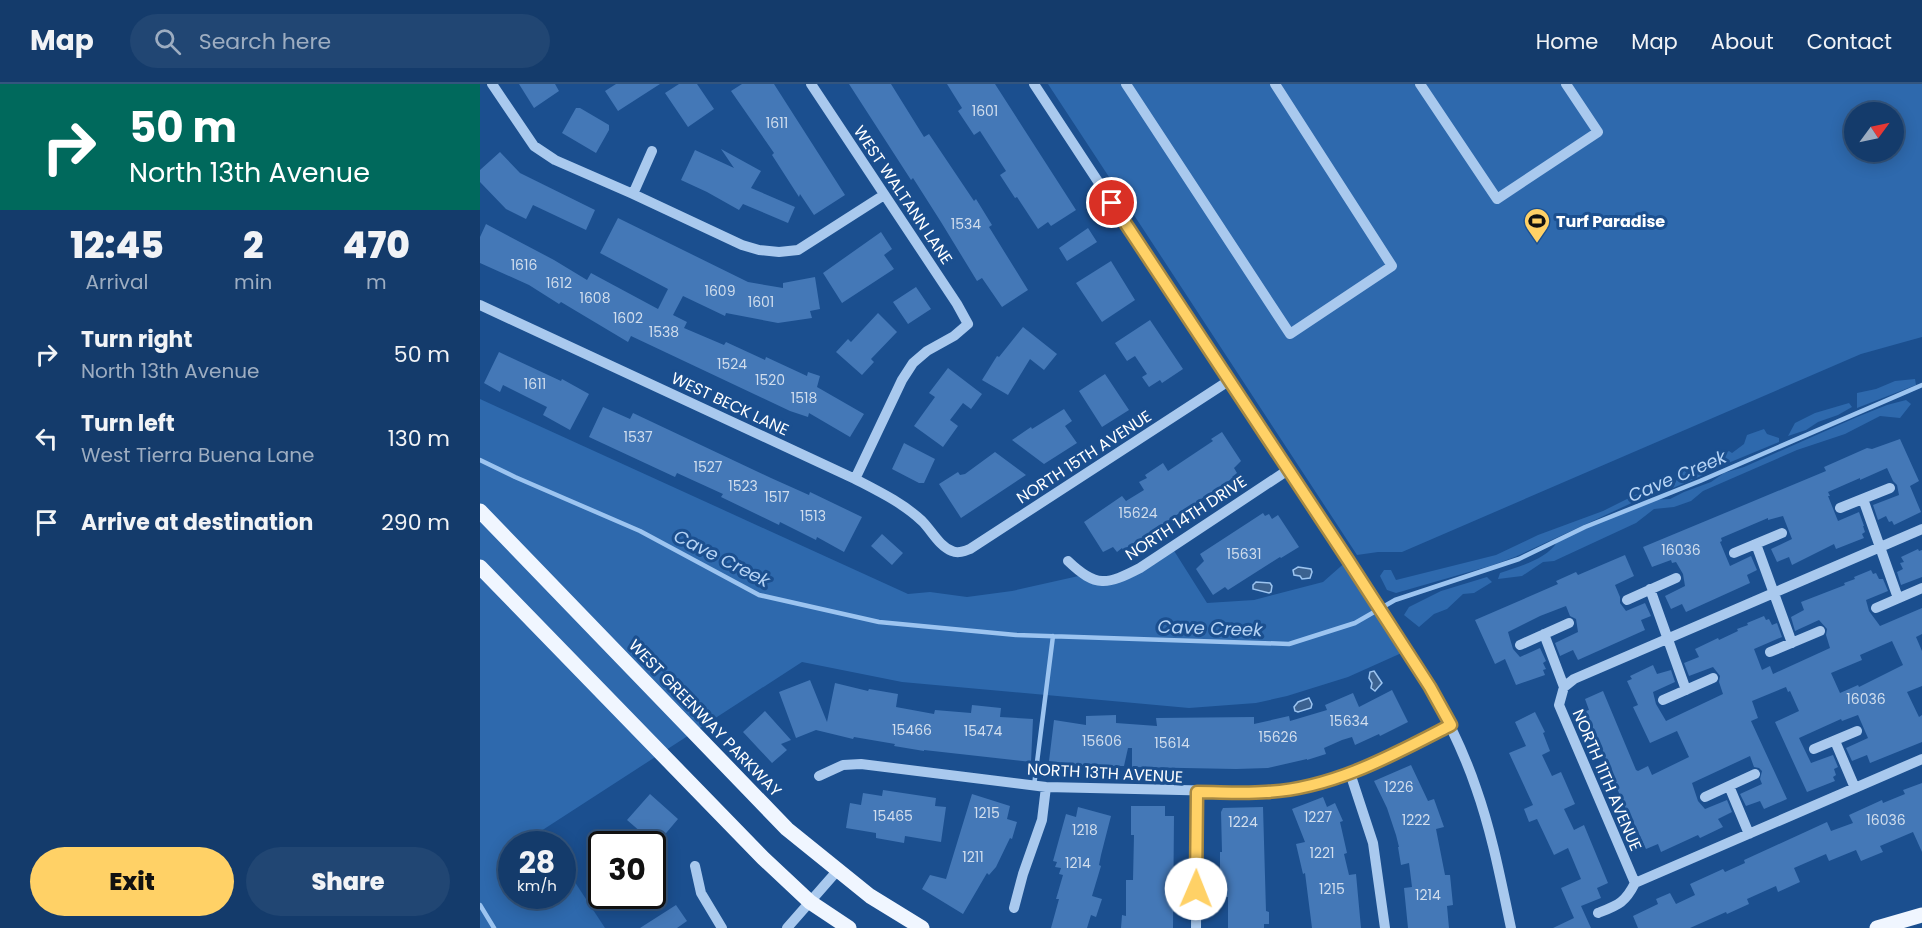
<!DOCTYPE html>
<style>
:root{--surface:#143b6b;--page:#214673;--text:#f1f3f6;--muted:#9dadc1;--line:#33557e;--accent:#ffd166}
body{margin:0;font-family:Poppins,sans-serif;background:var(--page);color:var(--text);height:100vh;display:flex;flex-direction:column;font-size:22px;white-space:nowrap}
*{box-sizing:border-box;margin:0}
p{font-size:20px;color:var(--muted)}
.icon{flex:none;width:33px;height:33px;fill:none;stroke:currentColor;stroke-width:2;stroke-linecap:round;stroke-linejoin:round}
.map{position:relative;flex:1;overflow:hidden}
.sheet{display:flex;flex-direction:column;background:var(--surface);width:480px}
.sheet>*{flex:none}
.banner{background:#00695c;color:#fff;overflow:hidden}
.needle{width:39px;rotate:57deg}
.controls{position:absolute;left:1364px;top:18px;display:grid;gap:12px}
.controls a{display:grid;place-items:center;width:60px;height:60px;border-radius:50%;background:var(--surface);box-shadow:0 3px 15px #0003,0 0 0 2px var(--line);font-size:30px}
.speed{position:absolute;left:18px;top:747px;display:flex;gap:12px;font-size:30px;font-weight:700;text-align:center}
.speed>*{display:grid;place-content:center;width:78px;height:78px;border-radius:50%;background:var(--surface);box-shadow:0 3px 15px #0003,0 0 0 2px var(--line);line-height:1}
.speed small{font-size:15px;font-weight:400}
.speed .limit{border:3px solid #111;border-radius:9px;background:#fff;color:#111}
.pin{position:absolute;display:grid;place-items:center;width:51px;height:51px;color:#fff;margin:-26px;border:3px solid #fff;border-radius:50%;box-shadow:0 2px 6px #0007}
.me{position:absolute;width:66px;margin:-33px;rotate:1deg;stroke-linejoin:round;filter:drop-shadow(0 0 4px #0008)}
.turn{display:flex;align-items:center;gap:21px;height:126px;padding:0 30px;font-size:27px}
.turn .icon{width:78px;height:78px;stroke-width:2.5}
.turn b{display:block;font-size:42px;line-height:51px}
.eta{display:flex;justify-content:space-evenly;align-items:center;height:102px;text-align:center}
.eta b{font-size:36px;font-weight:800;line-height:42px}
.primary-button{display:flex;gap:12px;margin-top:auto;padding:12px 30px}
.primary-button a{flex:1;height:69px;border-radius:36px;background:var(--accent);color:#111;font-size:24px;font-weight:800;line-height:69px;text-align:center}
.primary-button a+a{background:var(--page);color:var(--text)}
ul{padding:0;list-style:none}
li{display:flex;align-items:center;gap:18px;height:84px;padding:0 30px}
li div{flex:1}
li b{display:block;font-size:22px}
li em{font-style:normal}
header{display:flex;align-items:center;gap:36px;box-sizing:border-box;height:84px;padding:0 30px;background:var(--surface);border-bottom:2px solid var(--line)}
header strong{font-size:28px}
nav{display:flex;gap:33px;margin-inline-start:auto;font-size:21px}
.search{width:420px;height:54px;background:var(--page);display:flex;align-items:center;gap:15px;box-sizing:border-box;padding:0 21px;border-radius:33px;color:var(--muted);font-size:22px}
main{display:flex;flex:1;min-height:0}
.map>svg:first-child{display:block}
.green{fill:#2e69ad;fill-rule:evenodd}
.water{fill:#3c6290;stroke:#9cc4f0;stroke-width:1.5}
.lines{fill:none;stroke-linecap:round;stroke-linejoin:round}
.stream{stroke:#9cc4f0;stroke-width:4.5}
.building{fill:#4478b7;fill-rule:evenodd}
.minor{stroke:#a9c9ee;stroke-width:10}
.major{stroke:#f0f6ff;stroke-width:15}
.route-casing{stroke:#a68842;stroke-width:15}
.route{stroke:#ffd166;stroke-width:10}
.labels{text-anchor:middle;dominant-baseline:central;stroke-width:6;stroke-linejoin:round;paint-order:stroke}
.number-label{font-size:14px;fill:#d0dded}
.street-label{font-size:16px;fill:#fff;stroke:#1b4f8f}
.poi-label{font-size:16px;font-weight:bold;fill:#fff;stroke:#1b4f8f;text-anchor:start}
.water-label{font-size:18px;font-style:italic;fill:#b5d3f5;stroke:#1b4f8f}
</style>
<header>
<strong>Map</strong>
<div class="search"><svg class="icon" aria-label="search" viewBox="0 0 24 24"><circle cx="10" cy="10" r="6"/><path d="M15 15l6 6"/></svg>Search here</div>
<nav><a>Home</a><a>Map</a><a>About</a><a>Contact</a></nav>
</header>
<main>
<section class="sheet">
<div class="banner">
<div class="turn"><svg class="icon" aria-label="right" viewBox="0 0 24 24"><path d="M7 20v-9h11M14 6l5 5-5 5"/></svg><div><b>50 m</b>North 13th Avenue</div></div>
</div>
<div class="eta">
<div><b>12:45</b><p>Arrival</p></div>
<div><b>2</b><p>min</p></div>
<div><b>470</b><p>m</p></div>
</div>
<ul>
<li><svg class="icon" aria-label="right" viewBox="0 0 24 24"><path d="M7 20v-9h11M14 6l5 5-5 5"/></svg><div><b>Turn right</b><p>North 13th Avenue</p></div><em>50 m</em></li>
<li><svg class="icon" aria-label="left" viewBox="0 0 24 24"><path d="M17 20v-9H6M10 6l-5 5 5 5"/></svg><div><b>Turn left</b><p>West Tierra Buena Lane</p></div><em>130 m</em></li>
<li><svg class="icon" aria-label="arrive" viewBox="0 0 24 24"><path d="M6 21V4h12l-3 4 3 4H6"/></svg><div><b>Arrive at destination</b></div><em>290 m</em></li>
</ul>
<div class="primary-button"><a>Exit</a><a>Share</a></div>
</section>
<div class="map">
<svg width="1442" height="844" viewBox="0 0 1442 844">
<rect width="100%" height="100%" fill="#1b4f8f"/>
<path class="green" d="M568 0H1442V253L1381 270 922 468H898L877 471ZM1374 28H1413V68H1374Z
M1435 295 1436 301 1377 324V309L1396 305 1415 297Z
M0 315 428 510 450 508 487 513 532 507 603 491 623 499 691 462 727 519 774 516 843 498 868 476 926 567 868 593 807 612 776 619 709 624 422 598 322 578 61 747 70 760H32V812H82L83 780 125 844H0Z
M1426 316 1431 320 1420 334 1400 332 1365 350 1317 366 1223 407 1211 417 1194 423 1174 425 1156 439 1074 477 1063 478 1042 492 1018 495 1020 489C1039 482 1066 476 1077 458L1168 416 1190 415 1204 408 1231 398 1244 389 1264 383 1377 333 1407 321Z
M1369 319 1372 323 1358 331 1338 338 1326 346 1308 352 1315 339 1335 329Z
M1284 345 1287 350 1299 354V358L1241 382 1236 381 1221 392 1193 404 1198 393 1204 387 1224 381 1249 367 1252 369 1264 360 1267 351Z
M1187 397 1184 404 1035 473 1010 482 916 509 907 506 900 492 904 486H911L916 496 1016 471 1058 451 1123 427 1171 403Z
M1007 493 1012 498 994 509 983 510 967 525 954 530 939 543 924 531 929 523 961 507Z"/>
<path class="water" d="M818 483 831 485 832 488 830 494 822 495 820 492 814 491 813 486Z
M776 498 790 499 792 502 791 508 789 509 773 505V501Z
M894 587 902 599 895 607 891 604 892 599 889 594 890 588Z
M829 614 832 620 831 624 818 628 815 627 814 623 818 618Z"/>
<g class="lines">
<path class="stream" d="M0 376 35 393 160 447 279 511 399 538 536 551 809 560 875 539 915 516 1039 475 1105 443 1220 397 1442 301
M554 702 573 552
M0 821 14 844"/>
</g>
<path class="building" d="M39 0H75L79 7 54 24Z
M136 0H180L138 27 125 7Z
M199 0H217L234 25 208 43 185 9Z
M262 0H294L365 111 334 131 320 110 319 113 292 71 294 69 251 7Z
M369 0H411L444 53 449 50 494 117 496 115 512 141 509 143 548 206 522 223 502 194 497 197 461 138 433 94 431 96Z
M467 0H515L596 126 571 142 568 138 558 145 537 113 535 114 520 91 526 87 500 47 494 51 478 27 482 24Z
M96 24H100L129 41V46L116 69 82 49Z
M241 65 281 87 271 104 315 123 308 139 263 120 259 126 227 108 201 96 215 66 254 84Z
M20 68 40 89 115 126 106 146 53 121 46 135 26 125 0 98V86Z
M138 134 268 198 303 204V199L335 193 340 225 330 227 332 234 298 239 246 229 245 232 203 212 193 231 207 238 204 244 244 261 246 258 285 276 286 273 327 292 328 288 340 292 337 303 384 330 370 353 329 329 328 333 310 327 151 252 148 258 81 218 79 220 49 201 0 179V153L6 140 74 176 107 196 111 189 178 225 188 205 120 169Z
M608 144 617 158 587 177 579 164Z
M401 148 412 165 404 171 414 185 362 219 343 189Z
M631 177 655 216 622 238 596 199Z
M436 203 451 225 428 240 413 218Z
M398 229 417 248 391 275 394 278 382 291 356 268 368 255 371 258Z
M670 236 703 285 682 299 680 296 669 303 662 293 667 290 655 272 647 277 635 259Z
M543 243 577 270 564 286 550 275 528 311 502 296 517 272 519 273Z
M19 268 81 297 82 295 109 310 90 346 63 331 67 323 23 301 20 308 4 299Z
M468 284 502 310 491 325 483 319 470 336 478 342 463 363 434 342 455 313 449 309Z
M625 290 649 326 622 343 599 307Z
M123 323 150 335 153 329 291 394 329 411 330 408 382 433 364 468 337 453 336 456 300 438 299 441 241 413 243 410 197 389 195 393 109 353Z
M584 325 592 337 585 342 597 359 564 380 532 356 551 343 552 345Z
M742 348 761 377 754 384 757 389 752 393 753 394 643 466 642 464 637 468 633 463 623 468 604 438 642 412 646 417 664 406 659 398 667 394 665 391 683 379 688 387 733 357 731 355Z
M1420 355 1439 397 1430 402 1441 428 1414 441 1412 437 1409 438 1406 432 1398 436 1393 421 1419 411 1417 401 1413 397 1407 384 1380 396V394L1348 408 1350 412H1348L1358 437 1379 428 1384 442H1383L1385 448 1382 450 1384 454 1356 465 1354 460 1312 481 1309 473 1297 478 1291 465 1312 455 1303 432 1288 436V434L1241 454 1242 457 1240 458 1250 482 1271 472 1277 486 1267 491 1270 499 1206 528 1202 520 1191 525 1185 512 1205 502 1203 490 1196 478 1192 479 1191 476 1172 483 1163 463 1346 387 1344 383 1387 364 1392 365Z
M424 359 455 375 444 399H439L412 385Z
M515 368 546 391 481 434 459 400 478 388 480 391 485 390Z
M783 429 785 432 789 430 792 435 798 431 819 463 801 474 800 473 748 506 745 503 733 511 716 485 724 477 720 470Z
M402 450 423 469 412 481 391 462Z
M1438 465 1439 467 1442 466V493L1421 501 1417 488 1423 485 1420 479 1424 478 1421 473Z
M1145 471 1154 492 1135 501 1140 513V519L1146 527 1165 519 1171 532 1161 536 1165 546 1098 576 1093 566 1080 572 1075 559 1098 548 1096 535 1090 532 1086 522 1060 532 1028 548 1033 565 1040 573 1060 564 1066 577 1063 579 1066 585 1063 586 1065 591 1036 601 1025 575 1015 580 995 536 1078 500 1076 497 1096 488 1098 491Z
M1391 486 1393 490 1396 489 1399 495H1403L1408 507 1386 516 1389 527 1400 542 1442 524V550L1436 553 1442 567V602L1427 608 1439 633 1442 631V658L1390 679 1387 671 1372 677 1366 664 1388 654 1378 631 1362 637 1361 635 1319 654 1331 679 1353 671 1358 683 1354 685 1356 691 1353 693 1355 697 1327 708 1295 638 1319 627 1310 607 1308 608 1306 603 1272 617 1278 634 1271 637 1307 715 1284 725 1280 717 1266 722 1260 710 1282 700 1280 695 1282 687 1279 684 1274 683 1270 672 1212 699 1218 717 1225 725 1247 716 1252 728 1238 735 1243 743 1220 754 1218 751 1181 768 1178 760 1166 765 1153 737H1151L1127 681 1128 680 1106 627 1109 626 1105 615 1123 607 1156 686 1158 687 1168 682 1172 691 1209 673 1197 647 1170 659 1153 623 1158 621 1147 597 1152 595 1150 592 1173 581 1177 590 1191 586 1195 598 1173 608 1176 620 1186 637 1243 610 1239 598 1240 592 1233 583 1209 592 1204 579 1219 573 1215 565 1238 554 1239 556 1258 547 1257 545 1268 541 1267 539 1284 532 1286 536 1289 535 1292 541 1297 539 1302 553 1274 565 1282 586 1290 582 1293 590 1350 564 1346 551 1347 545 1339 536 1315 547 1311 533 1324 526 1321 518 1365 501 1364 499 1375 495 1374 493ZM1412 557 1423 581 1379 603 1378 601 1360 609 1351 589 1382 576 1380 571Z
M330 596 347 638 355 599 388 607 389 605 418 610 416 623 454 630 455 626 491 629 492 621 521 624 520 633 553 635 551 678 444 666V667L414 662 415 660 374 653 373 655 336 646 316 654 299 608Z
M912 606 928 638 900 652 899 650 875 661 872 653 862 656 844 664 846 670 827 676V675L788 684 756 685 652 683V664H648L644 682H610L569 677 574 636 606 641V632L636 631V639L677 642 676 634 774 633V640L809 632 810 637 847 626 845 621 873 609 879 623Z
M285 627 311 656 301 660 307 666 292 679 263 648Z
M1055 628 1065 648 1063 649 1070 667 1062 671 1072 692 1081 688 1095 720 1084 725 1094 746 1104 741 1128 799 1117 804 1121 814 1101 822 1111 844H1073L1094 834 1081 804 1101 795 1088 764 1074 771 1057 735 1049 738 1044 725 1053 721 1029 669 1046 662 1035 638Z
M931 681 948 717 954 715 964 743 956 745 965 791H970L973 821 967 822 969 844H928L924 804 932 803 929 779 921 781 918 763H919L916 751 907 724 894 697Z
M1442 699V768L1433 748 1400 762 1403 768 1381 777 1376 766 1349 777 1346 770 1314 784 1320 798 1298 808 1296 802 1267 815 1269 820 1247 830 1246 828 1210 844H1158L1153 832 1178 820 1176 815 1190 809 1196 820 1215 811 1210 800 1243 785 1245 788 1265 779 1264 776 1347 738 1351 747 1373 739 1369 731 1402 716 1403 719 1425 710 1423 706Z
M403 706 456 714 455 722 466 723 461 758 425 752 424 759 396 754V749L366 744 370 719 381 721 383 709 402 712Z
M170 710 198 735 176 761 147 736Z
M492 710 530 722 527 735 537 738 532 755 530 754 516 783 509 791 507 789 483 830 442 805 450 791 466 795Z
M843 713 847 723 855 719 863 737 860 738 867 769 864 770 869 791 876 790 881 844H832L825 789 823 790 816 760 825 758 812 725Z
M651 722H685V732H694L693 844H641L642 831 646 832V796H653L654 751H651Z
M598 723 631 732 621 771 619 781 621 782 612 812 622 815 616 833 611 831 607 844H571L579 815H576L583 791 579 790 581 784 575 783 577 778 573 777 586 730 596 733Z
M783 723 786 827 789 828V840H784V844H748V813H741L740 806V768H742L741 728 743 724Z
M129 812H157V824L128 823Z
M196 821 207 837 197 844H160Z"/>
<g class="lines">
<path class="minor" d="M12 0 54 62 75 76 153 110 262 161 279 166 299 168 318 166 404 111
M331 0 477 220 488 240 474 252 447 267 433 279 422 296 375 395
M554 0 950 603C968 636 984 668 996 704 1012 749 1021 797 1031 844
M646 0 810 250 912 182 795 0
M940 0 1017 115 1118 48 1086 0
M153 110 172 67
M0 221 375 395C398 407 423 419 442 437 452 447 459 462 472 467 478 470 485 467 490 465L750 296
M1383 415 1418 514
M1360 424 1410 404
M1276 460 1312 559
M1254 469 1302 449
M588 477C616 504 627 501 660 484L808 386
M1170 505 1206 606
M1147 516 1196 494
M1396 524 1442 504
M1064 550 1084 603 1079 621 1155 799
M1040 561 1089 539
M1290 568 1340 547
M1084 603 1094 595 1442 445
M1183 616 1233 594
M1355 657 1375 704
M1334 665 1377 647
M870 689 893 759 905 844
M339 692 363 681 381 680 566 703 788 708 844 698 870 689 971 641
M1249 702 1269 750
M1225 713 1275 690
M215 782 221 809 242 844
M534 824 543 790 562 736 566 703
M1118 829C1138 821 1145 819 1155 799L1442 675
M307 844 357 787
M716 844 717 708"/>
<path class="major" d="M0 427 307 745 390 812 442 844
M0 483 283 774 330 818 369 844
M1397 844 1442 831"/>
</g>
<g class="lines">
<g class="route-casing">
<path id="route" d="M632 119 868 476 950 603 971 641C913 671 852 705 786 708 763 710 740 708 717 708L716 805"/>
</g>
<use href="#route" class="route"/>
</g>
<defs>
<g id="stadium-pin" transform="scale(1.35)"><path d="M0 17L-7.5 6A9.5 9.5 0 1 1 7.5 6Z" fill="#ffd166" stroke="#1b4f8f"/><path d="M0-5a6.5 5 0 1 0 0 10a6.5 5 0 1 0 0-10ZM-3.5-1.8h7v3.6h-7Z" fill="#111"/></g>
</defs>
<g fill-rule="evenodd">
<use href="#stadium-pin" x="1057" y="137"/>
</g>
<g class="labels">
<g class="number-label">
<text x="505" y="27">1601</text>
<text x="297" y="39">1611</text>
<text x="486" y="140">1534</text>
<text x="44" y="181">1616</text>
<text x="79" y="199">1612</text>
<text x="240" y="207">1609</text>
<text x="115" y="214">1608</text>
<text x="281" y="218">1601</text>
<text x="148" y="234">1602</text>
<text x="184" y="248">1538</text>
<text x="252" y="280">1524</text>
<text x="290" y="296">1520</text>
<text x="55" y="300">1611</text>
<text x="324" y="314">1518</text>
<text x="158" y="353">1537</text>
<text x="228" y="383">1527</text>
<text x="263" y="402">1523</text>
<text x="297" y="413">1517</text>
<text x="658" y="429">15624</text>
<text x="333" y="432">1513</text>
<text x="1201" y="466">16036</text>
<text x="764" y="470">15631</text>
<text x="1386" y="615">16036</text>
<text x="869" y="637">15634</text>
<text x="432" y="646">15466</text>
<text x="503" y="647">15474</text>
<text x="798" y="653">15626</text>
<text x="622" y="657">15606</text>
<text x="692" y="659">15614</text>
<text x="919" y="703">1226</text>
<text x="507" y="729">1215</text>
<text x="413" y="732">15465</text>
<text x="838" y="733">1227</text>
<text x="936" y="736">1222</text>
<text x="1406" y="736">16036</text>
<text x="763" y="738">1224</text>
<text x="605" y="746">1218</text>
<text x="842" y="769">1221</text>
<text x="493" y="773">1211</text>
<text x="598" y="779">1214</text>
<text x="852" y="805">1215</text>
<text x="948" y="811">1214</text>
</g>
<g class="street-label">
<text transform="translate(423 111) rotate(56)">WEST WALTANN LANE</text>
<text transform="translate(250 320) rotate(25)">WEST BECK LANE</text>
<text transform="translate(604 373) rotate(-33)">NORTH 15TH AVENUE</text>
<text transform="translate(706 434) rotate(-33)">NORTH 14TH DRIVE</text>
<text transform="translate(225 634) rotate(46)">WEST GREENWAY PARKWAY</text>
<text transform="translate(625 689) rotate(3)">NORTH 13TH AVENUE</text>
<text transform="translate(1127 696) rotate(67)">NORTH 11TH AVENUE</text>
</g>
<g class="poi-label">
<text x="1076" y="137">Turf Paradise</text>
</g>
<g class="water-label">
<text transform="translate(1197 392) rotate(-23)">Cave Creek</text>
<text transform="translate(242 474) rotate(27)">Cave Creek</text>
<text transform="translate(730 544) rotate(2)">Cave Creek</text>
</g>
</g>
</svg>
<div class="controls">
<a><svg class="needle" viewBox="-14 -14 28 28"><path d="M0-13l5 13h-10z" fill="#e53935"/><path d="M0 13l5-13h-10z" fill="#9dadc1"/></svg></a>
</div>
<div class="speed"><div>28<small>km/h</small></div><div class="limit">30</div></div>
<div class="pin" style="left:632px;top:119px;background:#d93025"><svg class="icon" aria-label="arrive" viewBox="0 0 24 24"><path d="M6 21V4h12l-3 4 3 4H6"/></svg></div>
<svg class="me" style="left:716px;top:805px" viewBox="-20 -20 40 40"><circle r="19" fill="#fff"/><path d="M0-13L10 11 0 6-10 11z" fill="#ffd166"/></svg>
</div>
</main>
